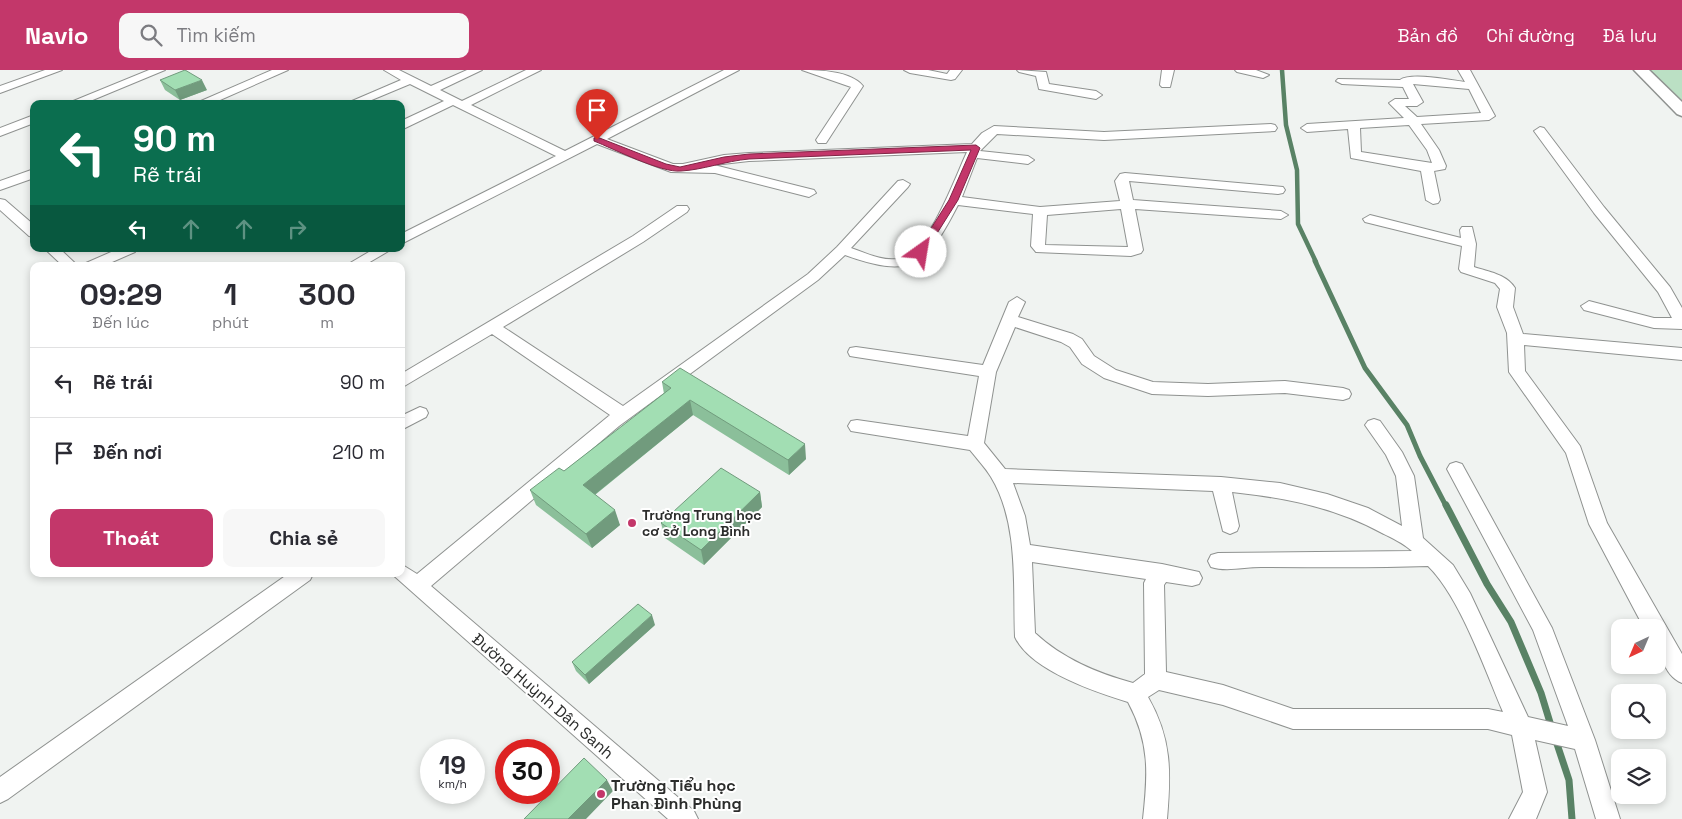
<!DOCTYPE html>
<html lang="vi">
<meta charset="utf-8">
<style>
:root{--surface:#fff;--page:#f7f7f7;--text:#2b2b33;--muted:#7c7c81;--line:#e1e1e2;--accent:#c3376a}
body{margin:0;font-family:"Space Grotesk",sans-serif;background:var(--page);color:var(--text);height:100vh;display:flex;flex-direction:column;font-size:19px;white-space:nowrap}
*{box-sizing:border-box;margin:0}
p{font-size:16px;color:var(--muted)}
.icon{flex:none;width:28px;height:28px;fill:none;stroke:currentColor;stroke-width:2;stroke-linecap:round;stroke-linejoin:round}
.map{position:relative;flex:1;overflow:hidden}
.sheet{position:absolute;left:30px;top:192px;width:375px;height:315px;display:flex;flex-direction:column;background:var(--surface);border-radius:10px;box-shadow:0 2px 8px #0003}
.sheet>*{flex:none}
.banner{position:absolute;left:30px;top:30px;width:375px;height:152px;border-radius:10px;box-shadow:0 2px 8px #0003;background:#0b6e4f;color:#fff;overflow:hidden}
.needle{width:32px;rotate:224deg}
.controls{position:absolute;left:1611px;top:549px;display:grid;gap:10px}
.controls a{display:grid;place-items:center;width:55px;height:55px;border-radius:10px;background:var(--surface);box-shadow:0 2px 8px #0003;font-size:25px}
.speed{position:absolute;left:420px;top:669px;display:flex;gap:10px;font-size:25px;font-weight:700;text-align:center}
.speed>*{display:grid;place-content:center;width:65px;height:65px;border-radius:50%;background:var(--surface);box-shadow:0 2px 8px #0003;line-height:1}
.speed small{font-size:12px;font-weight:400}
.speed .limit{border:8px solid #d22;background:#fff;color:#111}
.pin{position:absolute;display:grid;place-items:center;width:42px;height:42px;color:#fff;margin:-51px -21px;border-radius:50% 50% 50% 0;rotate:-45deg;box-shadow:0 0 5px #0007}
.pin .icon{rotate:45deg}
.me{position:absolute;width:55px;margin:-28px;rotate:32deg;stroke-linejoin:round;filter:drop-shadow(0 0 4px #0008)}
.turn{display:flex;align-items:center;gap:18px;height:105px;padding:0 20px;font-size:22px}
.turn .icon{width:65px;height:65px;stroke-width:2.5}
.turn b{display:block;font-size:35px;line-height:42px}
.lanes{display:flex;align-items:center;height:48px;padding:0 20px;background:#0003;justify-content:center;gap:25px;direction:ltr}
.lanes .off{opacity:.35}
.eta{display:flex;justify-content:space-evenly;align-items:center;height:85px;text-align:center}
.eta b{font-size:30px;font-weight:700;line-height:35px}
.cta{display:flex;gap:10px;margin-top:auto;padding:10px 20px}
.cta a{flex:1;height:58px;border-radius:10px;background:var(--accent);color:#fff;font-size:20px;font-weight:700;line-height:58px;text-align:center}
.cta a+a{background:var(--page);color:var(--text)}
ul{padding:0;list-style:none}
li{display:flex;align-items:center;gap:15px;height:70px;padding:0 20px;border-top:1px solid var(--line)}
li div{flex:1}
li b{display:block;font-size:19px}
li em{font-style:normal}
header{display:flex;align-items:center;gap:30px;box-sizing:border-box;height:70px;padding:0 25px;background:var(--accent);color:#fff}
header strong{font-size:24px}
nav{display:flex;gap:28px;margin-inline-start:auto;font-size:18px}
.search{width:350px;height:45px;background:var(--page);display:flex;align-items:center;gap:12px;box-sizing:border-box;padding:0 18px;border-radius:10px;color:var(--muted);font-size:19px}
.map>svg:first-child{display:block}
.green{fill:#bbe0c4}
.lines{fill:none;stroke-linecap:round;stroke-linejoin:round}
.stream-far2{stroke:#598265;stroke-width:4.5}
.stream-far1{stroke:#598265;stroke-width:5}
.stream{stroke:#598265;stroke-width:7}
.minor-casing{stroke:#8f9290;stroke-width:2}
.major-casing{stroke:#8f9290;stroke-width:3}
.minor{fill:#fff;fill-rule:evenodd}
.major{fill:#fff;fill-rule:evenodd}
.wall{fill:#8bbf9a}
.shaded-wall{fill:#719b7d}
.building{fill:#a2deb3;stroke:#719b7d}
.route{fill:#c3376a;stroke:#7f2445}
.poi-dot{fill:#c3376a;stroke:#fff;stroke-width:2}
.labels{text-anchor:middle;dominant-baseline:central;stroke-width:4;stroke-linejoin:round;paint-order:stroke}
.poi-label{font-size:14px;font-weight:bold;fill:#2c2d2c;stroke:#fff;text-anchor:start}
.near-street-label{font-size:16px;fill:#2c2d2c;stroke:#fff}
.near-poi-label{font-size:16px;font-weight:bold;fill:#2c2d2c;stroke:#fff;text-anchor:start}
</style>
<header>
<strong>Navio</strong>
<div class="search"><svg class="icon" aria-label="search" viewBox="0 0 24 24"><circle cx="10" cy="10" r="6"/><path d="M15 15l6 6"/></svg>Tìm kiếm</div>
<nav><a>Bản đồ</a><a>Chỉ đường</a><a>Đã lưu</a></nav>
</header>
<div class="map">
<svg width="1682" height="749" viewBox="0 0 1682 749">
<rect width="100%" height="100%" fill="#f0f3f1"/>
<path class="green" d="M1648 0H1682V35Z"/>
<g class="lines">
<path class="stream-far2" d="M1282 0 1286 55 1297 100 1298 154 1316 192"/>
<path class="stream-far1" d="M1315 191 1365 298 1407 355 1420 386 1446 436"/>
<path class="stream" d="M1446 435 1487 514 1511 552 1541 623 1552 659
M1555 668 1569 710 1572 749"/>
<g class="minor-casing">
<path id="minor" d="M45 0H62L0 23V16Z
M149 0H165L83 34H66Z
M272 0H288L211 34H194Z
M384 0H399L431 16 467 0H482L440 20 462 31 526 0H541L471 35 565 81 724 0H739L607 69 673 94H683L724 85 749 83 972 74 982 63 994 56 1104 62 1271 54 1275 55 1277 58 1275 61 1104 70 997 64 980 81 1028 86 1034 90 1028 94 977 88 962 127 1040 137 1120 131 1115 111 1120 104 1125 103 1283 117 1285 120 1283 123 1278 124 1129 111 1133 130 1281 141 1288 145 1281 149 1135 139 1143 180 1141 183 1131 186 1036 182 1031 176 1033 144 958 135C926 197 912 209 845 185L818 210 619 356 431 516 694 741 698 749H668L392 504H401V494L417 504 610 345 492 264 401 318V304L633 166 677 136H687L689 139 687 142 643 172 503 257 623 336 808 204 837 177 898 111 903 110 910 114 908 117 851 178C866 183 881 191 897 189 928 186 955 107 967 82L749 91 714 95 814 120 816 123 809 127 715 103 671 102 597 74 401 174V164L556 86 453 35 401 60V51L444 31 410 14 362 34H345L401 10ZM1121 139 1128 177 1045 175 1047 145Z
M802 0C820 0 851 1 863 16L826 73H818L816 70 851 17Z
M904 0H928L947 4 950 0H962L955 9 951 10 910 3Z
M1017 0 1046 2 1049 14 1096 21 1102 25 1096 29 1039 19 1036 6 1019 2Z
M1162 0H1174L1170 17H1162L1160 15Z
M1235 0H1256L1269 5 1263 8 1237 2Z
M1458 0H1470L1495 46 1489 50 1421 54 1439 80 1446 96 1445 99 1434 101 1440 130 1438 133 1433 134 1426 130 1421 101 1351 88 1348 59 1307 62 1301 58 1307 54 1404 48 1389 33 1395 29H1409L1403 17 1342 14 1336 11 1338 9 1400 10C1411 2 1450 10 1465 12ZM1413 14 1469 19 1481 43 1417 47 1405 36H1417L1423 32ZM1409 55 1427 80 1432 93 1361 82 1360 58Z
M34 45V53L0 66V58Z
M1540 57 1544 58 1604 137 1670 217 1682 238V259L1654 258 1584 240 1581 236 1589 231 1654 248H1672L1658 222 1594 143 1534 61Z
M34 99V108L0 120V111Z
M0 129 5 130 34 155V167L29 166 0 140Z
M1370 145 1461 168 1460 160 1462 157H1472L1476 174 1474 197C1489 202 1506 204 1515 218L1513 237 1523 264 1682 278V290L1524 275 1525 301 1580 376 1607 453 1682 584V613C1662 605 1658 577 1658 558H1644L1589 454 1566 383 1509 302 1507 263 1497 237 1500 219 1495 213 1461 202 1459 199 1462 176 1365 152 1363 149Z
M45 179H60L78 196H63Z
M118 179H137L135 182 103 196H84L86 193Z
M374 179H392L363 196H345Z
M1017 227 1025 232 1018 247 1073 264 1082 269 1094 286 1116 300 1153 312 1208 314 1285 311 1343 318 1349 320 1351 324 1349 328 1343 330 1285 323 1208 326 1152 324 1104 308 1082 294 1070 277 1061 272 1015 257 996 302 984 373 1005 399 1221 407 1280 413 1327 424 1368 438 1402 456 1396 406 1386 385 1365 355 1368 351 1374 349 1380 351 1402 382 1414 406 1423 468 1453 495 1470 523 1528 647 1568 656 1533 560 1447 399 1450 394 1456 392 1462 394 1552 558 1595 670 1620 749H1596L1575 679 1535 670 1547 722 1536 749H1509L1523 722 1512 665 1488 659H1293L1223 635 1159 620 1148 627C1172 669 1171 702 1167 749H1143C1148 704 1150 673 1128 632 1095 622 1030 600 1015 567 1013 515 1019 453 991 407 985 397 977 389 970 380L857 362 851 361 848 356 851 351 857 350 968 366 979 306 856 287 850 286 848 282 850 278 856 277 983 295 1009 232ZM1013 413 1213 421 1223 461 1230 464 1237 461 1239 456 1232 422C1286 428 1334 437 1382 463 1392 468 1403 473 1412 481L1218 483 1211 485 1208 491 1211 497C1226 502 1245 497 1261 497 1317 497 1372 498 1428 496 1460 527 1485 600 1503 642L1488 639H1293L1223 615 1166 602 1164 515 1166 512 1192 516 1199 514 1202 508 1199 502 1162 494 1030 475 1025 446ZM1032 492 1146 509 1144 513 1145 604 1133 613C1097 603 1063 589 1035 563Z
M420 337 426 339 428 343 426 347 401 360V346Z
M288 504H313L310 510 8 729 0 733V707Z"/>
</g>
<g class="major-casing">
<path id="major" d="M1634 0H1649L1682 32V46L1677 44Z"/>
</g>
<use href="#minor" class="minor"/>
<use href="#major" class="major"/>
</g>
<path class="wall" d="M160 10 207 20 180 30 165 20Z
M662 312 806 389 789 405 693 345 595 425 620 455 592 478 536 435 530 420 564 401 664 324Z
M760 422 762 437 704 495 665 468 661 453Z
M655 555 589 614 576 601 572 592Z"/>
<path class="shaded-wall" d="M202 10 207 20 180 30 175 20Z
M690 330 693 345 588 430 583 415Z
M805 374 806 389 789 405 788 390Z
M760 422 762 437 704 495 701 480Z
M615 440 620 455 592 478 586 464Z
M652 545 655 555 589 614 585 605Z
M607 710 613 721 586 749H568Z"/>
<path class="building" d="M185 0 202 10 175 20 160 10Z
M680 298 805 374 788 390 690 330 583 415 615 440 586 464 530 420 559 398 564 401 671 318 662 312Z
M721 398 760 422 701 480 661 453Z
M638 534 652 545 585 605 572 592Z
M584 688 607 710 568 749H524Z"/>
<path class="route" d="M597 67 666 94 680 97 724 87 749 84 976 75 980 78 958 130 924 184 921 185 916 182 949 130 971 80 749 89C726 91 702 100 681 101 661 103 614 79 594 71V68Z"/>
<g class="poi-dot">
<circle cx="632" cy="453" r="5"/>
<circle cx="601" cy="724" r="5"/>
</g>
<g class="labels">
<g class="poi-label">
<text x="642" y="445">Trường Trung học<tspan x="642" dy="16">cơ sở Long Bình</tspan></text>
</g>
<g class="near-street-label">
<text transform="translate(543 626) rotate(41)">Đường Huỳnh Dân Sanh</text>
</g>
<g class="near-poi-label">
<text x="611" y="715">Trường Tiểu học<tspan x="611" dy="18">Phan Đình Phùng</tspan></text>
</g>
</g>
</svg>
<div class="controls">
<a><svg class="needle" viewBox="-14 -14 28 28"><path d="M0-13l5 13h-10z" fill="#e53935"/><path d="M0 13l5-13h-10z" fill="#7c7c81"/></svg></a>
<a><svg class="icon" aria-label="search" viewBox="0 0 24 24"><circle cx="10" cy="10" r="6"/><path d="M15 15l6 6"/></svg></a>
<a><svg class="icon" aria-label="layers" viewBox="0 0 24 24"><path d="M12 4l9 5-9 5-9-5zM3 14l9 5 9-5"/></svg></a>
</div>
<div class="speed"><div>19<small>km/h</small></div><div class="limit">30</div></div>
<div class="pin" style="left:597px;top:70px;background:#d93025"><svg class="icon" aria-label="arrive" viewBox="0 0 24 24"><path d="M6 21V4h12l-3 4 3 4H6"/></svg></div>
<svg class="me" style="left:921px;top:182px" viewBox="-20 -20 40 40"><circle r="19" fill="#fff"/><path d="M0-13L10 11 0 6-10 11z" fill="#c3376a"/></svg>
<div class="banner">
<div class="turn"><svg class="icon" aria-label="left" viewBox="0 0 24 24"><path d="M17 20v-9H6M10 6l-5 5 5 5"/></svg><div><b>90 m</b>Rẽ trái</div></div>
<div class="lanes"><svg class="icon" aria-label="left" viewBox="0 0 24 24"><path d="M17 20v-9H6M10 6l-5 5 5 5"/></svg><svg class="icon off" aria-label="ahead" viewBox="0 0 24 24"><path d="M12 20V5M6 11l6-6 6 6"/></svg><svg class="icon off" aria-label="ahead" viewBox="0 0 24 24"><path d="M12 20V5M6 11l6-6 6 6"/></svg><svg class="icon off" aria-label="right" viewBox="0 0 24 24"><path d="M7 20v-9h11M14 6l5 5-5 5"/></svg></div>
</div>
<section class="sheet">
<div class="eta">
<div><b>09:29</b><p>Đến lúc</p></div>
<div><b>1</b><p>phút</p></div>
<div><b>300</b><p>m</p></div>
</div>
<ul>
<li><svg class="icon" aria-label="left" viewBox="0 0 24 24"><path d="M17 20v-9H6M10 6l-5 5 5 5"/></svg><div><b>Rẽ trái</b></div><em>90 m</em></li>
<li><svg class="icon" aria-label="arrive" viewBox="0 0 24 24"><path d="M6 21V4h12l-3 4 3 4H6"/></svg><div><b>Đến nơi</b></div><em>210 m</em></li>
</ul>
<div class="cta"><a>Thoát</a><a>Chia sẻ</a></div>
</section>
</div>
